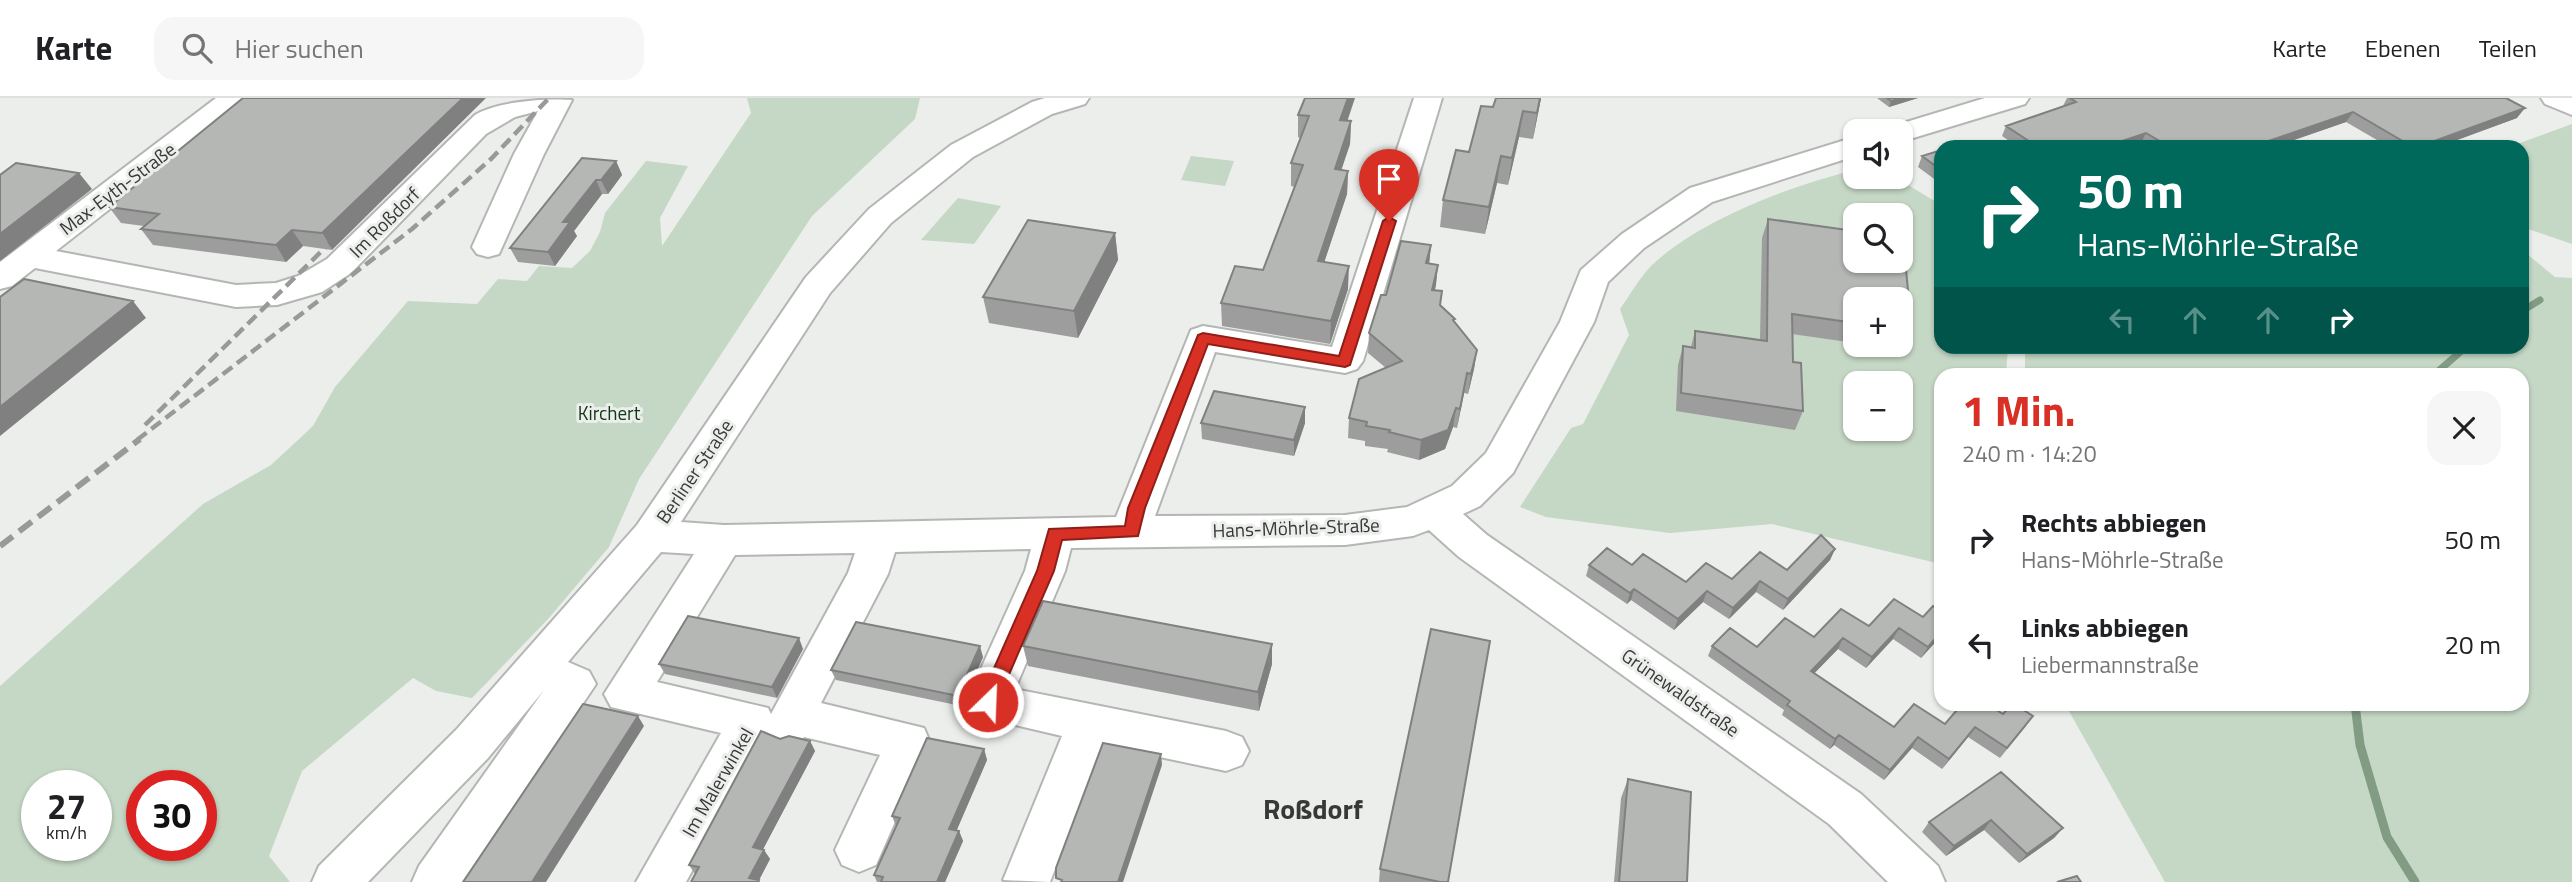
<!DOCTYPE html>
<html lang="de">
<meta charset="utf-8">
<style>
:root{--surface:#fff;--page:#f6f6f6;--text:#202124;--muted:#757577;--line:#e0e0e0;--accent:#d93025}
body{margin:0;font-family:"Titillium Web",sans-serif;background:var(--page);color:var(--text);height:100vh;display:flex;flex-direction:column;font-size:26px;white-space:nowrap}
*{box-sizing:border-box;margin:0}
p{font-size:23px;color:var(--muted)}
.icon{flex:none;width:38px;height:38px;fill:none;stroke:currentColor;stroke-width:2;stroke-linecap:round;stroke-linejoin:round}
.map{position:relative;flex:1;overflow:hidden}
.drawer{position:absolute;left:1934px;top:270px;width:595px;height:343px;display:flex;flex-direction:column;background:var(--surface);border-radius:21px;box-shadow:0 2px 5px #0004}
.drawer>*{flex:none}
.banner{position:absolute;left:1934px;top:42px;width:595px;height:214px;border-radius:21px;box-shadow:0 2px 5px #0004;background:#00695c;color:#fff;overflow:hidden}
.buttons{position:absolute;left:1843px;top:21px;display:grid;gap:14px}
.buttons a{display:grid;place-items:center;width:70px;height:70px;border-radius:14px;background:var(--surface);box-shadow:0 2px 5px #0004;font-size:35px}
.speed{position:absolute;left:21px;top:672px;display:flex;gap:14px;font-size:35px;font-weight:700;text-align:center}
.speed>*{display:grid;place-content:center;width:91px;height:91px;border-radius:50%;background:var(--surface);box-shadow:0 2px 5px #0004;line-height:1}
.speed small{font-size:18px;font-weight:400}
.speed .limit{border:10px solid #d22;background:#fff;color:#111}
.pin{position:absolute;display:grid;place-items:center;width:60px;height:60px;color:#fff;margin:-72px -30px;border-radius:50% 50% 50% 0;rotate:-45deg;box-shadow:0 0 7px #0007}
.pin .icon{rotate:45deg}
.me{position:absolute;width:77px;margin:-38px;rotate:24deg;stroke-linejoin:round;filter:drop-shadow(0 0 5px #0008)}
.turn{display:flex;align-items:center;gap:24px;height:147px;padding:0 28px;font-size:32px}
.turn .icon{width:91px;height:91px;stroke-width:2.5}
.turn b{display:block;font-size:49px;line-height:60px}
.lanes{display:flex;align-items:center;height:66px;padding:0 28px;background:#0003;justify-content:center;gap:35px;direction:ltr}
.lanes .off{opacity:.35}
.round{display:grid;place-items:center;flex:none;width:74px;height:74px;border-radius:21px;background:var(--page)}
.summary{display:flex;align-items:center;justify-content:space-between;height:119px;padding:0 28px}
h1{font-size:42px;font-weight:700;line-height:52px;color:var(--accent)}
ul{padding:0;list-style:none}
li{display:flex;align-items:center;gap:21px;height:105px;padding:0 28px}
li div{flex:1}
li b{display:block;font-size:26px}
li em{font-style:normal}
header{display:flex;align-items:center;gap:42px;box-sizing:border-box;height:98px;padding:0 35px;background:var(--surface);border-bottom:2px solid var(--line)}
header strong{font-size:33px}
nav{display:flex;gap:38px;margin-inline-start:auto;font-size:24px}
.search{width:490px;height:63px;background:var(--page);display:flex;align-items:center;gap:18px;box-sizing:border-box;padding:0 24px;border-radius:21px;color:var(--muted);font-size:26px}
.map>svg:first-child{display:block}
.green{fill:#c5d7c5;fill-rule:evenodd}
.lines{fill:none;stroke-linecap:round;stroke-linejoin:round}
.stream-far1{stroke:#819c83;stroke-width:7}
.stream{stroke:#819c83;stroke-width:9}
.minor-casing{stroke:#b4b6b4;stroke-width:4}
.minor{fill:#fff;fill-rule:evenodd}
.rail-far1{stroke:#979a97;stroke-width:4.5;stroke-dasharray:12 6;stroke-linecap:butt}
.rail{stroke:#979a97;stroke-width:6;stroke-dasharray:16 8;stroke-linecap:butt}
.wall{fill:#9c9d9c}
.shaded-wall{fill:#7f807f}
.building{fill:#b5b7b5;stroke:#7f807f;stroke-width:2}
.route{fill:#d93025;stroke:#8d1f18;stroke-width:2}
.labels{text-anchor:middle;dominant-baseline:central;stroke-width:6;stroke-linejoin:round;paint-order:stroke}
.street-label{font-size:19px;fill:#373837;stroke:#ebeeeb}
.park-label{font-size:19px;fill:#0f3916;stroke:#ebeeeb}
.near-quarter-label{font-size:28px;font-weight:bold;fill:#373837;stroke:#ebeeeb}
</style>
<header>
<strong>Karte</strong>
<div class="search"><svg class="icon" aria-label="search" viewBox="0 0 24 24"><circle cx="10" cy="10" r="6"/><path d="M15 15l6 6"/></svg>Hier suchen</div>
<nav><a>Karte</a><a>Ebenen</a><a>Teilen</a></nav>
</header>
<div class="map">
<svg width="2572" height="784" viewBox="0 0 2572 784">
<rect width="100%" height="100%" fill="#ebeeeb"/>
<path class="green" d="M747 0H920L915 21 812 118 639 381 609 449 548 521 472 600 436 593 413 580 302 673 269 758 290 784H0V588L203 406 271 367 313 328 335 289 408 203 477 206 498 181 527 183 539 168 572 170 590 153 600 134 605 115 646 63 688 68 660 120 662 148 751 15ZM37 688H96V747H37ZM142 688H201V747H142Z
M2572 26V146L2522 129V49H2509Z
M1191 58 1234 63 1225 88 1181 82Z
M1855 72V79H1895L1941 107V248L2008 249 2006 276H1941V466L1772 426 1670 435 1546 419 1520 409 1571 330 1583 326 1629 237 1620 211C1630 197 1640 179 1652 167 1701 121 1790 88 1855 72ZM1855 117H1900V163H1855ZM1855 201H1900V247H1855ZM1855 285H1900V331H1855Z
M958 100 1001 108 974 146 921 142Z
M2522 152 2555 179 2572 180V784H2165L2065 606H2522V276H2025V249L2522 248Z"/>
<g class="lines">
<path class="stream-far1" d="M2522 213 2540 202
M2435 276 2467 248"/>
<path class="stream" d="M2355 606 2360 647 2387 739 2415 784"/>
<g class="minor-casing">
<path id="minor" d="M216 0H248L244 6 56 153 236 187 276 185 298 178 327 161 475 17C498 3 548 0 572 2L544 56 499 156 488 159 477 156 472 149 514 56 538 13 515 19 486 36 351 175 322 194 277 207 236 209 35 170 12 188 0 191V164Z
M1045 0H1089L1085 6 1052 16 973 59 891 125 830 195 681 424 724 427 1116 419 1191 232 1203 228 1332 249 1414 0H1442L1363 263 1357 271 1345 275 1215 254 1155 418 1345 417 1407 409 1452 388 1486 355 1560 224 1581 172 1622 136 1690 90 1855 39V58L1712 104 1644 150 1608 184 1594 224 1513 375 1480 408 1463 416 1487 437 1861 696 1938 768 1945 784H1888L1829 726 1459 459 1429 432 1413 438 1345 447 1071 450 1065 473 1015 591 1226 633 1242 639 1249 653 1242 667 1226 673 1103 647 1050 784 1003 782 1062 638 973 617 966 604 1025 473 1031 451 895 454 888 476 821 605 924 630 930 644 876 767 859 774 842 767 835 752 880 657 804 639 802 643 786 649 770 643 767 637 686 784H636L721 635 611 609 604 596 694 456 661 454 568 564 589 573 596 586 464 784H412L419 768 544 592 488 660 368 784H312L319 768 456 632 637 427 806 179 869 111 951 47 1032 4ZM855 455 848 475 771 616 768 610 657 584 735 457Z
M1985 0H2029L2025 6 1900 44V33H1886L1890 29Z
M2541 0H2572V17L2545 6Z"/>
</g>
<use href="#minor" class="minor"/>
<path class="rail-far1" d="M145 327 337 138
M137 342 412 131 491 61 549 0"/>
<path class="rail" d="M0 448 140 341"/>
</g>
<path class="wall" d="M243 0 332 152 303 148 286 164 153 147 141 131 144 128 121 125 109 109Z
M1541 0 1533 41 1519 39 1508 87 1497 85 1485 136 1440 129 1443 102 1493 9Z
M1877 0H1918L1889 9Z
M2067 0H2506L2517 20 2438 49H2389L2346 24 2274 49H2148L2141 45 2128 49H2018L2002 38 2006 28 2063 8Z
M1298 17 1351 23 1350 46 1341 72 1348 73 1347 96 1324 164 1348 191 1330 246 1222 228 1221 205 1263 172 1295 89 1291 88V65L1300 40 1298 39Z
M1941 52V86L1918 69 1922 58Z
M616 63 622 77 608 96H602L574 133 577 138 555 168 518 164 510 150Z
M1768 121 1855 133V163H1900V139L1903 140 1912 234 1904 253 1865 247H1900V201H1855V245L1792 236 1793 264 1801 265 1803 313 1795 332 1676 313 1678 267 1683 248 1691 249 1695 233 1760 242 1762 140Z
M1115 135 1118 162 1078 240 989 225 983 199Z
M1431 147 1429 166 1438 167 1435 192 1442 193 1440 208 1477 252 1474 271 1468 296 1464 295 1457 330 1453 329 1445 351 1419 362 1387 354 1388 351 1365 348V343L1348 340 1349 320 1386 270 1368 255 1369 235 1386 197Z
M1201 325H1305L1294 358 1202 341Z
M1835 451 1830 462 1783 512 1756 494 1729 521 1703 504 1674 532 1631 502 1627 506 1586 478 1589 467H1632L1686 484 1732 481 1787 472Z
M1941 513V538L1921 560 1893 541 1866 570 1838 551 1814 575 1894 629 1945 626 2003 616 2026 628 2000 660 1968 639 1942 671 1912 650 1884 682 1834 647 1830 651 1782 617 1784 612 1708 558 1712 548 1757 549 1923 519Z
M1272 546V566L1259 613 1028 568 1023 548Z
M803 551 777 600 665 576 659 566Z
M983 559 964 603 966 609 836 582 831 572Z
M780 641 810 643 815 653 763 751 770 761 759 782 760 784H691L695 776 689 767Z
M984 651 987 662 956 733H959L963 743 945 784H877L874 777 896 728 892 718Z
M2001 674 2063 730 2054 740 2019 765 1984 732 1946 758 1922 734 1929 724Z
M1628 681 1687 784H1614L1621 700Z
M1380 771 1448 784H1379Z"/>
<path class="shaded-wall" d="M463 0H486L332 152 322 135Z
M1348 0H1355L1340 45V22Z
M1540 0H1541L1533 41 1537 15Z
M1902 0H1918L1889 9 1891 3Z
M2525 10 2517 20 2438 49H2418Z
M1523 13 1519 39 1508 87 1512 60Z
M2353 14 2346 24 2274 49H2251Z
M1351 23 1350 46 1334 94 1335 71Z
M2146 35 2141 45 2128 49H2104Z
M1501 58 1497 85 1485 136 1489 109Z
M616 63 622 77 608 96 601 82Z
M1348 73 1347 96 1317 186 1318 163Z
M79 75 92 91 0 163V136Z
M596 82 602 96 574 133 577 138 555 168 548 154 563 124Z
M292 132 303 148 286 164 276 147Z
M1115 135 1118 162 1078 240 1074 213Z
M1431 147 1429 167 1426 165Z
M1438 167 1436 187 1430 211 1432 192Z
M1349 168 1348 191 1330 246 1331 223Z
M133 203 146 220 0 338V309Z
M1477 252 1474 271 1468 296 1471 276Z
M1467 275 1464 295 1457 330 1460 311Z
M1305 309V325L1294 358V342Z
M1456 310 1453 329 1445 351 1419 362 1421 342Z
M1835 451 1830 462 1783 512 1788 501Z
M1760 483 1756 494 1729 521 1733 510Z
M1634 491 1631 502 1627 506 1630 495Z
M1707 493 1703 504 1674 532 1678 521Z
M1899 530 1893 541 1866 570 1872 559Z
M1941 534V538L1921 560 1928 549Z
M799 540 803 551 777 600 772 589Z
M1843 540 1838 551 1806 584 1811 573Z
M1272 546V566L1259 613 1258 594Z
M980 548 983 559 964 603 960 592Z
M638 618 644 628 546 784H532Z
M1975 629 1968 639 1942 671 1949 661Z
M1839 637 1834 647 1830 651 1835 641Z
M1918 639 1912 650 1884 682 1890 672Z
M810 643 815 653 759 759 753 749Z
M984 651 987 662 953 741 949 731Z
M1161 656 1162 667 1123 784H1118Z
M1991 722 1984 732 1946 758 1954 748Z
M2063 730 2054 740 2019 765 2027 756Z
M959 733 963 743 945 784H937Z
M764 752 770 761 758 784 749 780Z"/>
<path class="building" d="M243 0H463L322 135 292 132 276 147 141 131 159 116 109 109Z
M1305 0H1348L1340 22 1351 23 1335 71 1348 73 1318 163 1349 168 1331 223 1221 205 1235 168 1263 172 1303 67 1291 65 1309 18 1298 17Z
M1496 0H1540L1537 15 1523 13 1512 60 1501 58 1489 109 1443 102 1456 52 1469 54 1481 8 1493 9Z
M1887 0H1902L1891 3Z
M2070 0H2506L2525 10 2418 49H2413L2353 14 2251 49H2170L2146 35 2104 49H2038L2006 28 2076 4Z
M1941 52V72L1922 58Z
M582 60 616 63 601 82H596L563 124H570L548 154 510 150Z
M16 65 79 75 0 136V77Z
M1768 121 1855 133V163H1900V139L1903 140 1912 234 1900 232V201H1855V225L1792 216 1793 264 1801 265 1803 313 1681 295 1683 248 1695 250V233L1767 243Z
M1028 122 1115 135 1074 213 983 199Z
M1401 143 1431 147 1426 165 1438 167 1432 192 1442 193 1440 207 1455 221 1453 222 1477 252 1471 276 1467 275 1460 311 1456 310 1448 332 1421 342 1389 334 1390 332 1366 328 1367 324 1349 320 1359 281 1402 263 1369 235 1381 197H1386Z
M24 181 133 203 0 309V199Z
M1214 293 1305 309 1294 342 1201 325Z
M1821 437 1835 451 1788 501 1760 483 1733 510 1707 493 1678 521 1634 491 1630 495 1589 467 1607 450 1632 467 1643 456 1686 484 1706 465 1732 481 1760 454 1787 472Z
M1894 501 1923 519 1933 508 1941 513V534L1928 549 1899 530 1872 559 1843 540 1811 573 1894 629 1914 606 1945 626 1962 606H1987L2003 616 2012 606H2014L2033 618 2007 650 1975 629 1949 661 1918 639 1890 672 1839 637 1835 641 1787 607 1790 603 1712 548 1730 530 1757 549 1785 520 1814 539 1841 511 1869 528Z
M1043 503 1272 546 1258 594 1023 548Z
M688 518 799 540 772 589 659 566Z
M856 524 980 548 960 592 963 599 831 572Z
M1431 531 1490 543 1448 784H1440L1380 771Z
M583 606 638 618 532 784H463Z
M761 633 780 641 789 638 810 643 753 749 764 752 749 780 759 782 758 784H691L699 769 689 767Z
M927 640 984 651 949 731 959 733 937 784H881L883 779 874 777 900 720 892 718Z
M1103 645 1161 656 1118 784H1061L1062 782 1056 780V770Z
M2001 674 2063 730 2027 756 1991 722 1954 748 1929 724Z
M1628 681 1691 694 1687 784H1619Z
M2077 778 2081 784H2057Z"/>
<path class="route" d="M1389 119 1396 123 1350 267 1345 269 1208 246 1145 410 1138 438 1062 442 1054 473 997 604 994 609 988 612 981 609 979 604 1037 473 1049 431 1125 428 1128 410 1198 237 1203 235 1339 258 1383 123Z"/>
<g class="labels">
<g class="street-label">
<text transform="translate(117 90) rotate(-37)">Max-Eyth-Straße</text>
<text transform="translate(384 124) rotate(-45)">Im Roßdorf</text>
<text transform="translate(694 373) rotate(-56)">Berliner Straße</text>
<text transform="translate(1296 429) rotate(-2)">Hans-Möhrle-Straße</text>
<text transform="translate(1681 594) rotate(35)">Grünewaldstraße</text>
<text transform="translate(717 684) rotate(-60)">Im Malerwinkel</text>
</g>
<g class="park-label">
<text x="609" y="314">Kirchert</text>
</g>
<g class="near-quarter-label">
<text x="1313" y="710">Roßdorf</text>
</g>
</g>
</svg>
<div class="buttons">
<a><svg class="icon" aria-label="sound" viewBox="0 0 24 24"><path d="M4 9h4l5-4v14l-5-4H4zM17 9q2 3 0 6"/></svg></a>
<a><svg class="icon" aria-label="search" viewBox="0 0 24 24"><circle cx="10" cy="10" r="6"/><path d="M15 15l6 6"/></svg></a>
<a>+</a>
<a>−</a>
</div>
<div class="speed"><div>27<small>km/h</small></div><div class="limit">30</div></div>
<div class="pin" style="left:1389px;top:123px;background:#d93025"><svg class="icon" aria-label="arrive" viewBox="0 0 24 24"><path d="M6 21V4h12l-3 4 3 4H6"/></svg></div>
<svg class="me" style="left:988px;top:604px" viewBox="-20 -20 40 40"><circle r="17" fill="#d93025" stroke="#fff" stroke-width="3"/><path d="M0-11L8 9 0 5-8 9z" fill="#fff"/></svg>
<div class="banner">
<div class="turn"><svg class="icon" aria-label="right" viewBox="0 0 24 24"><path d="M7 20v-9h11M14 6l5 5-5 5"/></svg><div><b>50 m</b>Hans-Möhrle-Straße</div></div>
<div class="lanes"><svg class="icon off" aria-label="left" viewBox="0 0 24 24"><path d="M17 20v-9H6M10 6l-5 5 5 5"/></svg><svg class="icon off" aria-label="ahead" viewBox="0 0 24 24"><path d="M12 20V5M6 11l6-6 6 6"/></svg><svg class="icon off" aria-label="ahead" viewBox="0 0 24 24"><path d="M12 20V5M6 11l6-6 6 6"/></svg><svg class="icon" aria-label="right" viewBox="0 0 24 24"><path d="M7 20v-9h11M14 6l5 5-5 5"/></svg></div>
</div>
<section class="drawer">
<div class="summary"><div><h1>1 Min.</h1><p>240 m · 14:20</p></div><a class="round"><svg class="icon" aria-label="close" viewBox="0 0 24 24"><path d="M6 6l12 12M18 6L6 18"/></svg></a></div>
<ul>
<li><svg class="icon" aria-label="right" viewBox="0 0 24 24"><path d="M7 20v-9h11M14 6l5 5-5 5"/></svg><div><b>Rechts abbiegen</b><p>Hans-Möhrle-Straße</p></div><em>50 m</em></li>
<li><svg class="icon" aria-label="left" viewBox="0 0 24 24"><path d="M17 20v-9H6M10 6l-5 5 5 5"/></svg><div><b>Links abbiegen</b><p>Liebermannstraße</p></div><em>20 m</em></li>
</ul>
</section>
</div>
